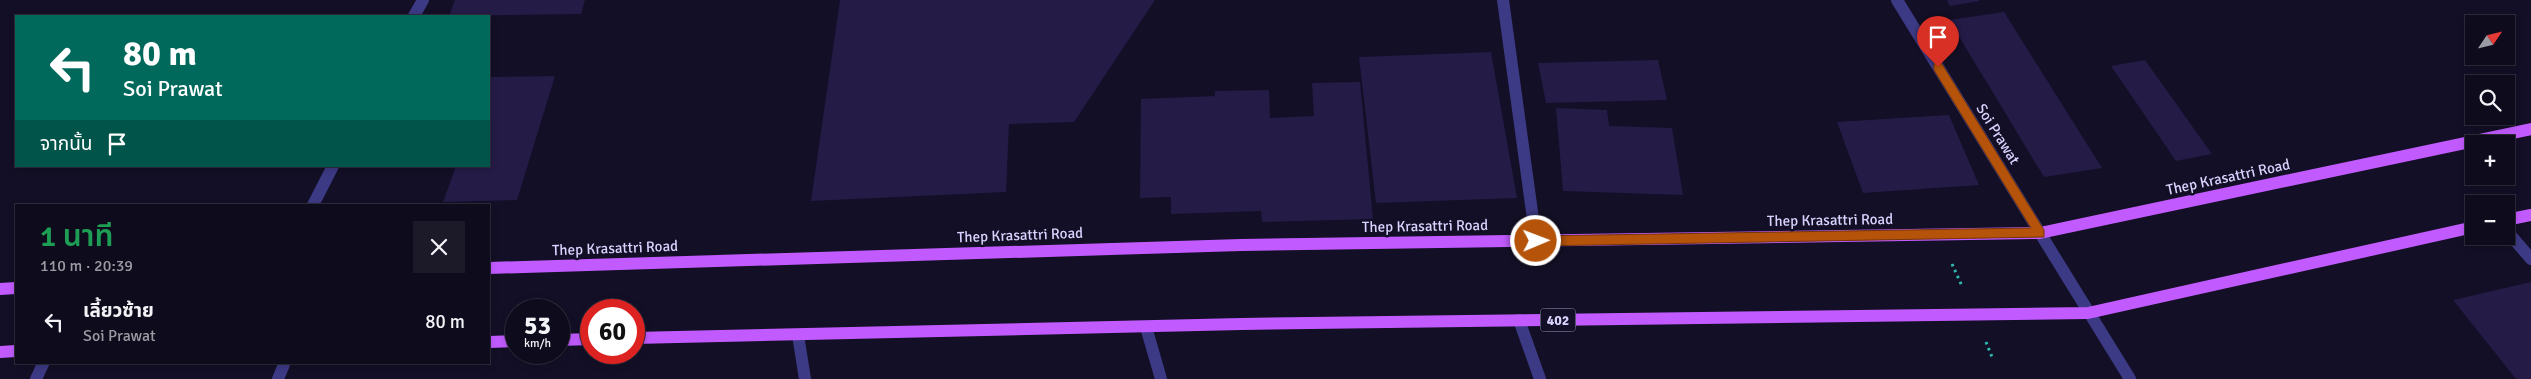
<!DOCTYPE html>
<html lang="th">
<meta charset="utf-8">
<style>
:root{--surface:#0e0b1c;--page:#1c1929;--text:#f1f3f6;--muted:#9b9ba3;--line:#2e2b3b}
body{margin:0;font-family:Signika,"Noto Sans Thai",sans-serif;background:var(--page);color:var(--text);height:100vh;display:flex;flex-direction:column;font-size:19px;white-space:nowrap}
*{box-sizing:border-box;margin:0}
p{font-size:16px;color:var(--muted)}
.icon{flex:none;width:28px;height:28px;fill:none;stroke:currentColor;stroke-width:2;stroke-linecap:round;stroke-linejoin:round}
.map{position:relative;flex:1;overflow:hidden}
.side{position:absolute;left:15px;top:204px;width:475px;height:160px;display:flex;flex-direction:column;background:var(--surface);border-radius:0px;box-shadow:0 2px 8px #0003,0 0 0 1px var(--line)}
.side>*{flex:none}
.hud{position:absolute;left:15px;top:15px;width:475px;height:152px;border-radius:0px;box-shadow:0 2px 8px #0003,0 0 0 1px var(--line);background:#00695c;color:#fff;overflow:hidden}
.needle{width:32px;rotate:55deg}
.tools{position:absolute;left:2465px;top:15px;display:grid;gap:10px}
.tools a{display:grid;place-items:center;width:50px;height:50px;border-radius:0px;background:var(--surface);box-shadow:0 2px 8px #0003,0 0 0 1px var(--line);font-size:25px}
.speed{position:absolute;left:505px;top:299px;display:flex;gap:10px;font-size:25px;font-weight:700;text-align:center}
.speed>*{display:grid;place-content:center;width:65px;height:65px;border-radius:50%;background:var(--surface);box-shadow:0 2px 8px #0003,0 0 0 1px var(--line);line-height:1}
.speed small{font-size:12px;font-weight:400}
.speed .limit{border:8px solid #d22;background:#fff;color:#111}
.pin{position:absolute;display:grid;place-items:center;width:42px;height:42px;color:#fff;margin:-51px -21px;border-radius:50% 50% 50% 0;rotate:-45deg;box-shadow:0 0 5px #0007}
.pin .icon{rotate:45deg}
.me{position:absolute;width:55px;margin:-28px;rotate:89deg;stroke-linejoin:round;filter:drop-shadow(0 0 4px #0008)}
.turn{display:flex;align-items:center;gap:18px;height:105px;padding:0 25px;font-size:22px}
.turn .icon{width:65px;height:65px;stroke-width:2.5}
.turn b{display:block;font-size:35px;line-height:42px}
.then{display:flex;align-items:center;height:48px;padding:0 25px;background:#0003;gap:10px;font-size:19px}
.round{display:grid;place-items:center;flex:none;width:52px;height:52px;border-radius:0px;background:var(--page)}
.summary{display:flex;align-items:center;justify-content:space-between;height:85px;padding:0 25px}
h1{font-size:30px;font-weight:600;line-height:38px;color:#1e9e55}
ul{padding:0;list-style:none}
li{display:flex;align-items:center;gap:15px;height:65px;padding:0 25px}
li div{flex:1}
li b{display:block;font-size:19px}
li em{font-style:normal}
.map>svg:first-child{display:block}
.building{fill:#241b47}
.lines{fill:none;stroke-linecap:round;stroke-linejoin:round}
.path{stroke:#2fb8b0;stroke-width:3;stroke-dasharray:2.5 4;stroke-linecap:butt}
.service{stroke:#3d3a85;stroke-width:12}
.minor{stroke:#3d3a85;stroke-width:12}
.tertiary{stroke:#3d3a85;stroke-width:12}
.primary{stroke:#c25bff;stroke-width:12}
.route{fill:#b45309;stroke:#753606}
.labels{text-anchor:middle;dominant-baseline:central;stroke-width:5;stroke-linejoin:round;paint-order:stroke}
.shield{fill:#130f26;stroke:#9e99be;stroke-width:1}
.shield-label{font-size:14px;font-weight:bold;fill:#d9d4ff}
.street-label{font-size:15px;fill:#d9d4ff;stroke:#130f26}
</style>
<div class="map">
<svg width="2531" height="379" viewBox="0 0 2531 379">
<rect width="100%" height="100%" fill="#130f26"/>
<path class="building" d="M455 0H585L581 14 449 16Z
M840 0H1155L1074 122 1009 124 1006 192 811 201Z
M1947 0H1979V1L1950 6Z
M2004 12 2102 168 2044 177 1949 20Z
M1491 52 1517 198 1376 203 1359 57Z
M1658 60 1667 100 1546 103 1538 63Z
M2145 60 2212 154 2176 161 2111 66Z
M555 76 517 200 443 202 456 166H489V77Z
M1360 82 1373 219 1262 222 1261 211 1171 214V197L1140 198 1141 99 1215 96V91L1269 90 1270 118 1314 116 1312 83Z
M1556 108 1607 110 1609 126 1672 128 1683 195 1563 191Z
M1949 115 1979 185 1863 193 1837 122Z
M2531 282V379H2516L2453 300Z"/>
<g class="lines">
<path class="path" d="M1952 264 1962 286
M1986 342 1992 357"/>
<path class="service" d="M1519 320 1540 379
M798 335 805 379"/>
<path class="minor" d="M1503 0 1536 241
M1897 0 2040 233
M414 16 423 0
M313 205 333 166
M2506 230 2531 259
M1146 327 1161 379
M36 379 44 362
M278 379 285 362"/>
<path class="tertiary" d="M2040 233 2130 379"/>
<path class="primary" d="M2506 220 2531 215
M489 268 1241 245 2040 233 2531 129
M0 289 16 288
M634 338 1241 324 2088 313 2474 227
M559 340 591 339
M489 342 516 341
M0 352 16 351"/>
</g>
<path class="route" d="M1938 62 1942 64 2044 230V237L1536 246 1530 241 1536 236 2031 228 1934 70V64Z"/>
<g class="labels">
<rect class="shield" x="1540.5" y="308.5" width="35" height="23" rx="4"/>
<g class="shield-label">
<text x="1558" y="320">402</text>
</g>
<g class="street-label">
<text transform="translate(1998 134) rotate(58)">Soi Prawat</text>
<text transform="translate(2228 177) rotate(-12)">Thep Krasattri Road</text>
<text transform="translate(1830 220) rotate(-1)">Thep Krasattri Road</text>
<text transform="translate(1425 226) rotate(-1)">Thep Krasattri Road</text>
<text transform="translate(1020 235) rotate(-2)">Thep Krasattri Road</text>
<text transform="translate(615 248) rotate(-2)">Thep Krasattri Road</text>
</g>
</g>
</svg>
<div class="tools">
<a><svg class="needle" viewBox="-14 -14 28 28"><path d="M0-13l5 13h-10z" fill="#e53935"/><path d="M0 13l5-13h-10z" fill="#9b9ba3"/></svg></a>
<a><svg class="icon" aria-label="search" viewBox="0 0 24 24"><circle cx="10" cy="10" r="6"/><path d="M15 15l6 6"/></svg></a>
<a>+</a>
<a>−</a>
</div>
<div class="speed"><div>53<small>km/h</small></div><div class="limit">60</div></div>
<div class="pin" style="left:1938px;top:67px;background:#d93025"><svg class="icon" aria-label="arrive" viewBox="0 0 24 24"><path d="M6 21V4h12l-3 4 3 4H6"/></svg></div>
<svg class="me" style="left:1536px;top:241px" viewBox="-20 -20 40 40"><circle r="17" fill="#b45309" stroke="#fff" stroke-width="3"/><path d="M0-11L8 9 0 5-8 9z" fill="#fff"/></svg>
<div class="hud">
<div class="turn"><svg class="icon" aria-label="left" viewBox="0 0 24 24"><path d="M17 20v-9H6M10 6l-5 5 5 5"/></svg><div><b>80 m</b>Soi Prawat</div></div>
<div class="then">จากนั้น<svg class="icon" aria-label="arrive" viewBox="0 0 24 24"><path d="M6 21V4h12l-3 4 3 4H6"/></svg></div>
</div>
<section class="side">
<div class="summary"><div><h1>1 นาที</h1><p>110 m · 20:39</p></div><a class="round"><svg class="icon" aria-label="close" viewBox="0 0 24 24"><path d="M6 6l12 12M18 6L6 18"/></svg></a></div>
<ul>
<li><svg class="icon" aria-label="left" viewBox="0 0 24 24"><path d="M17 20v-9H6M10 6l-5 5 5 5"/></svg><div><b>เลี้ยวซ้าย</b><p>Soi Prawat</p></div><em>80 m</em></li>
</ul>
</section>
</div>
